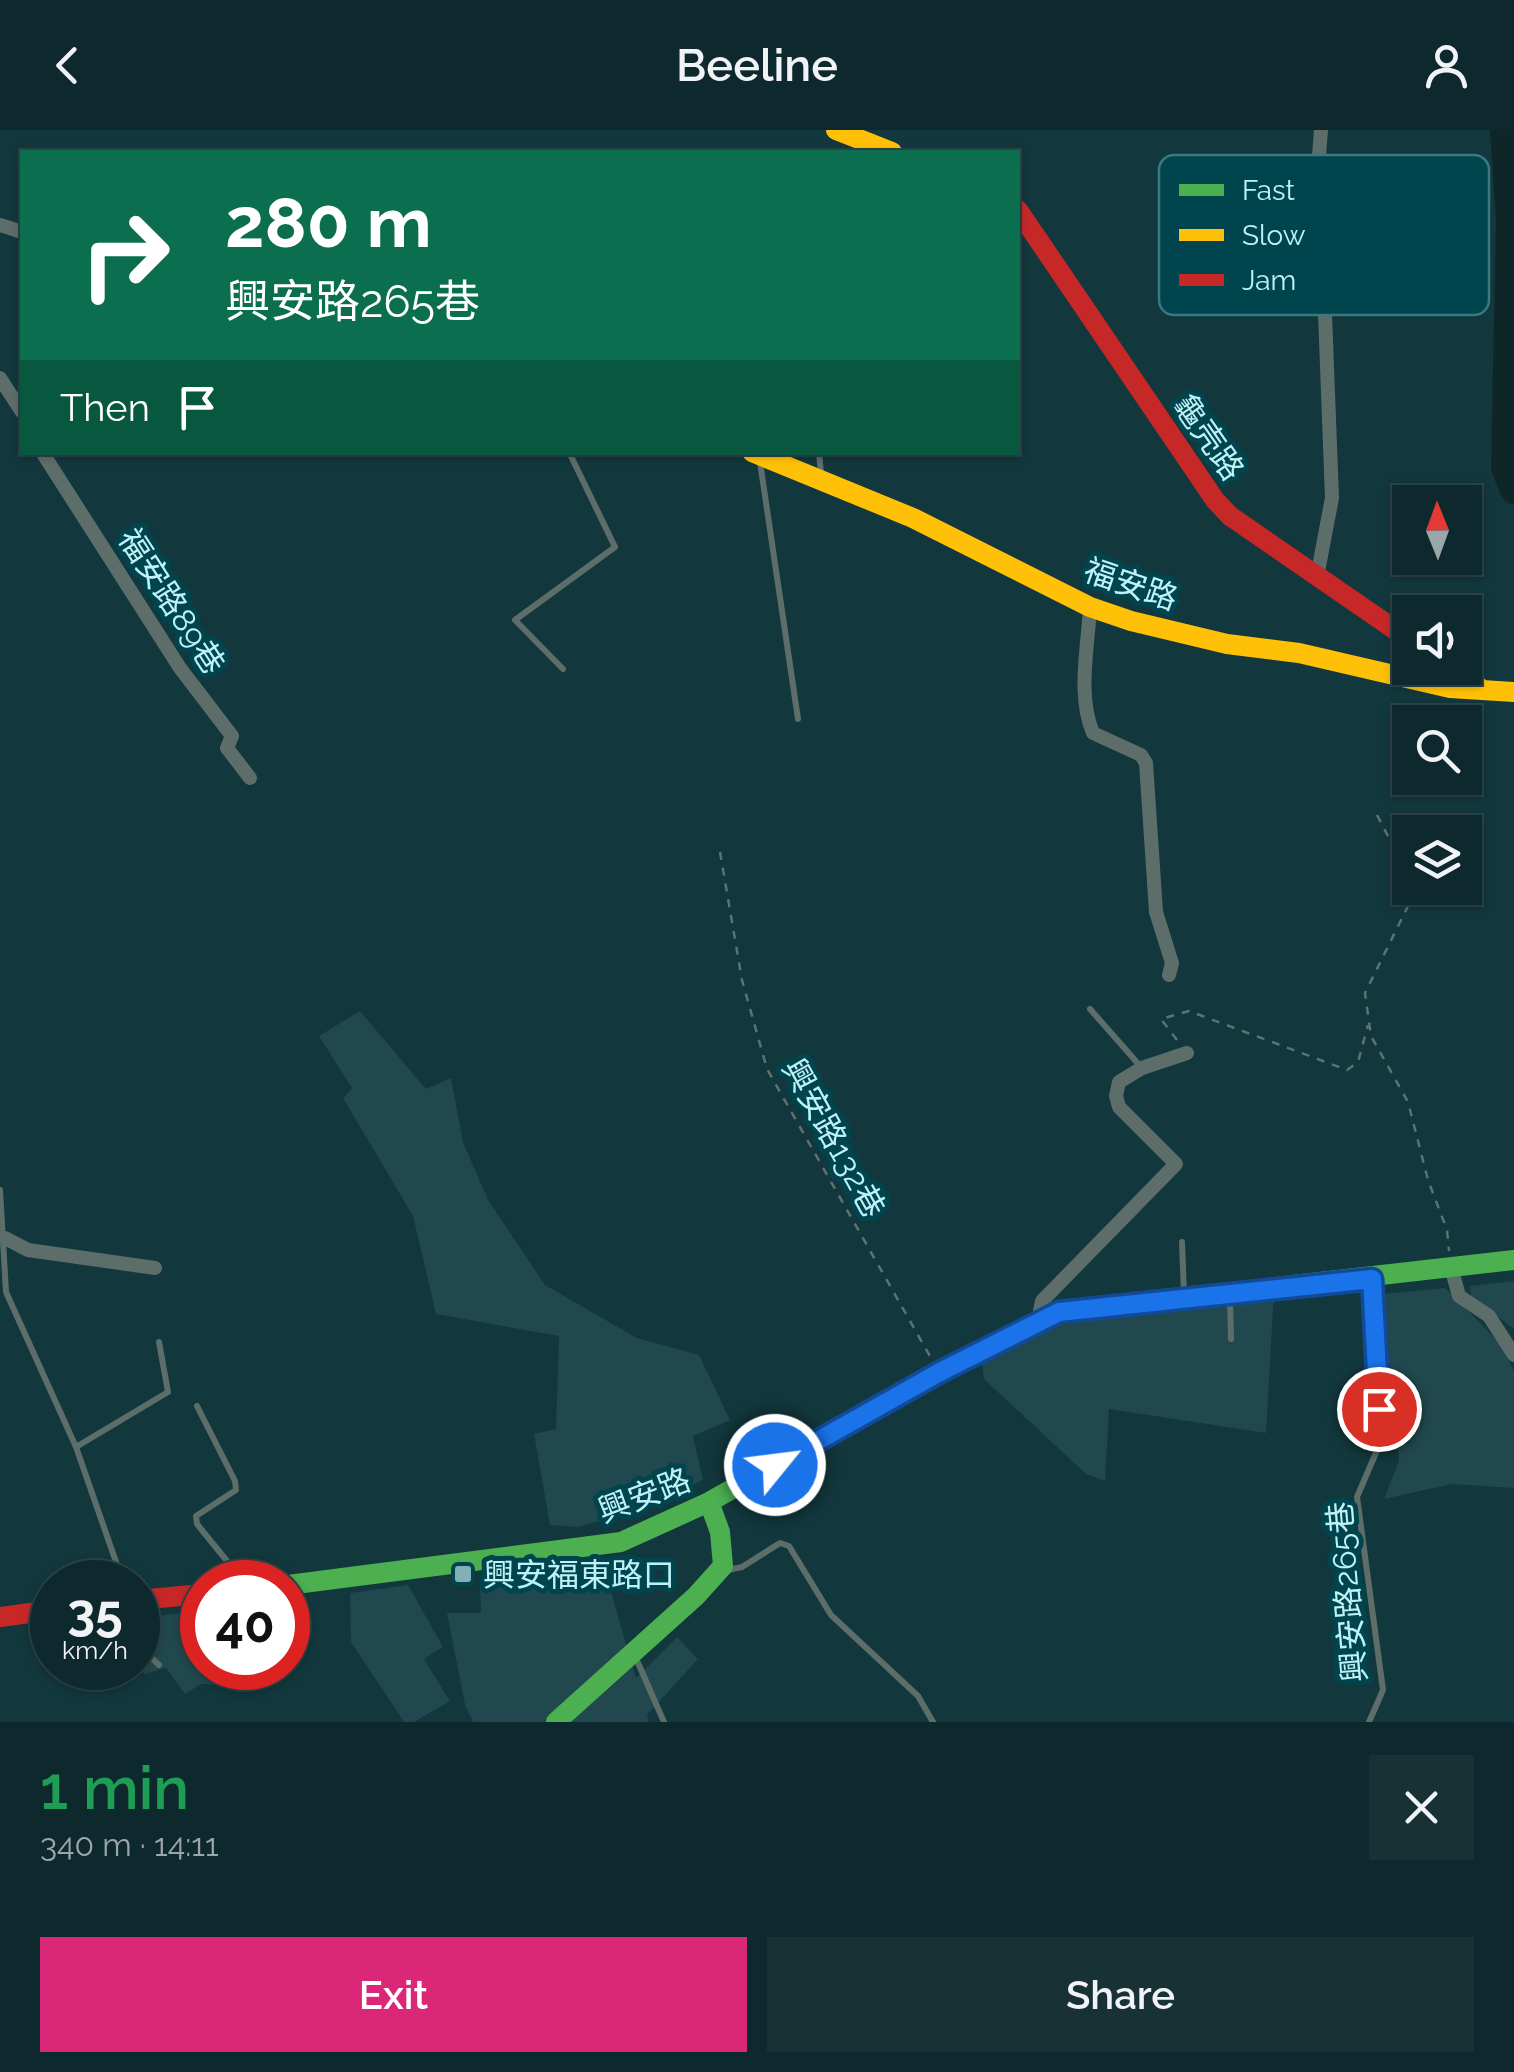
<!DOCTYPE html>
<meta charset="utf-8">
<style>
:root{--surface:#0e292d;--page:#173135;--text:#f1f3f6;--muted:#9ba6aa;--line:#2e4549;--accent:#db2777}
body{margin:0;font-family:Raleway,"Noto Sans TC",sans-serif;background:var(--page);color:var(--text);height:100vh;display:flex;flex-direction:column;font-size:38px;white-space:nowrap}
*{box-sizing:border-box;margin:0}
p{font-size:32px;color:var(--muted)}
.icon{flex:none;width:55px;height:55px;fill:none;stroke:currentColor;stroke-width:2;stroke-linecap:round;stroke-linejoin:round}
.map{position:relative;height:1592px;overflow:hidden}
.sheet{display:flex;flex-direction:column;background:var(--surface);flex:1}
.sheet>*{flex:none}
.hud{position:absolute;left:20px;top:20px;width:1000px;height:305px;border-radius:0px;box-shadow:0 2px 8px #0004,0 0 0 2px var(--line);background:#0b6e4f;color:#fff;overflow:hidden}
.needle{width:65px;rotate:359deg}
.tools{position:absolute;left:1392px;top:355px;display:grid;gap:20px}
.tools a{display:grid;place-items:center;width:90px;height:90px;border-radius:0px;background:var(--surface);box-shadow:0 2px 8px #0004,0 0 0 2px var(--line);font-size:50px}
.speed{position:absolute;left:30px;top:1430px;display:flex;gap:20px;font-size:50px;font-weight:700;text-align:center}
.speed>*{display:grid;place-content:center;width:130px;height:130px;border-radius:50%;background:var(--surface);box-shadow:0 2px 8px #0004,0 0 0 2px var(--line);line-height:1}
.speed small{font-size:25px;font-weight:400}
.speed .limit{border:15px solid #d22;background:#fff;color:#111}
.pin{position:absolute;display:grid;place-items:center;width:85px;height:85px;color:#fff;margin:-42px;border:5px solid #fff;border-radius:50%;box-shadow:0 2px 10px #0007}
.me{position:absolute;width:110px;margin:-55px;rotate:61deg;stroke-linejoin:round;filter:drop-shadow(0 0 8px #0008)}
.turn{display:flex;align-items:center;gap:35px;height:210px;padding:0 40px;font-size:45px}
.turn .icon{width:130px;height:130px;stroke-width:2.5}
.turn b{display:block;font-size:70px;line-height:85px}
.then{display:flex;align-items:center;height:95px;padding:0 40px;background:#0003;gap:20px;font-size:38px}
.round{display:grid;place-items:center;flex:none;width:105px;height:105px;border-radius:0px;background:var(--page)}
.overview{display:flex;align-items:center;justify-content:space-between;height:170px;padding:0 40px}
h1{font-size:60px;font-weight:600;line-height:75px;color:#1e9e55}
.button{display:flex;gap:20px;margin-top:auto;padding:20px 40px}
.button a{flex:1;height:115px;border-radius:0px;background:var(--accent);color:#fff;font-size:40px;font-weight:600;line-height:115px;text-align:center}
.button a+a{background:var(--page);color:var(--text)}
header{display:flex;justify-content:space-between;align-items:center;height:130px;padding:0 40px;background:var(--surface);font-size:45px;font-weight:600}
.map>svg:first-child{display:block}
.built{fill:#21484e}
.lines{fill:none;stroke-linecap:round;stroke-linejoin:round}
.river{stroke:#0f2629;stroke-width:28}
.path{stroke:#5e7271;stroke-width:2.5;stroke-dasharray:8 8;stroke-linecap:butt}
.lane{stroke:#5d6e6a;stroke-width:6}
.street{stroke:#5d6e6a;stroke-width:14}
.fast{stroke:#4caf50;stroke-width:20}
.slow{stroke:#ffc107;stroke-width:20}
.jam{stroke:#c62828;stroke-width:20}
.route-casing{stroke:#114b97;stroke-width:25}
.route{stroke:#1a73e8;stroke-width:18}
.poi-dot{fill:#82b0b7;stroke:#00454d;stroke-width:4}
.labels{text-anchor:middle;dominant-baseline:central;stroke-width:10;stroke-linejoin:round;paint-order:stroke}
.street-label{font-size:32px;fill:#bff1f9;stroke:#00454d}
.poi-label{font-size:32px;fill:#bff1f9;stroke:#00454d;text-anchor:start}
.key{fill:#00454d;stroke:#397981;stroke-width:2.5}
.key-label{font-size:28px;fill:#bff1f9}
</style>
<header><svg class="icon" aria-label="back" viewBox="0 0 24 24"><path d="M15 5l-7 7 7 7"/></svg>Beeline<svg class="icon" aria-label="person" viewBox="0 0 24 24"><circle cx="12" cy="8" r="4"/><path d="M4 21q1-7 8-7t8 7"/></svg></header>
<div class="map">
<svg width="1514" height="1592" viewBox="0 0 1514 1592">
<rect width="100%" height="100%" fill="#12373c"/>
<path class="built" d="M360 881 426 959 451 948 463 1012 488 1070 545 1155 637 1208 699 1225 730 1290 693 1306 703 1350 635 1382 577 1397 550 1395 534 1304 556 1299 559 1206 436 1184 413 1086 343 968 352 958 319 906Z
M1514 1151V1199L1471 1166 1470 1156Z
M1445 1158 1500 1213 1514 1241V1358L1452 1354 1384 1369 1399 1331 1382 1164Z
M1274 1163 1266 1303 1109 1279 1105 1351 1086 1344 984 1249 981 1225 1068 1186Z
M602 1431 636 1548 677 1507 698 1529 647 1585 649 1592H473L465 1575 447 1483H481L480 1452Z
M408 1455 443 1517 424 1529 450 1571 414 1592H404L351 1512 350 1463Z
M202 1481V1538H231L220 1555 201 1554 185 1564 166 1538 145 1544 138 1537V1488Z"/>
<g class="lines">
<path class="river" d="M1504 0 1510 92 1505 338 1514 360"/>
<path class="path" d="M1377 685 1390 710 1409 774 1365 863 1371 906 1408 972 1428 1050 1447 1100 1449 1121
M720 722 742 850 767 939 931 1228
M1177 910 1161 889 1189 881 1347 940 1358 932 1368 895"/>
<path class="lane" d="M819 322 821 344
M760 332 798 589
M563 539 515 490 615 417 569 322
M1090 879 1141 937
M0 1060 6 1162 76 1317 123 1452
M1182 1112 1184 1164
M1230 1167 1231 1209
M197 1276 235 1351 236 1360 196 1386 197 1394 244 1452
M76 1317 168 1262 159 1212
M728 1440 742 1437 780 1413 789 1416 831 1485 918 1566 933 1592
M138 1501 143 1520 159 1535
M635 1526 664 1592
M1369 1592 1383 1560 1357 1367 1381 1311 1372 1150"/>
<path class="street" d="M0 95 22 102
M0 248 22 282
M42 322 180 538 232 606 227 618 250 648
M1317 447 1332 368 1319 26 1321 0
M1090 477C1088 517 1077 566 1093 603L1141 625 1146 633 1156 782 1172 833 1169 845
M5 1108 28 1120 155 1138
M1451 1137 1459 1166 1489 1186 1514 1225
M1038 1191 1042 1171 1176 1034 1119 977 1116 966 1119 952 1142 938 1187 923"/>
<path class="fast" d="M1293 1155 1514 1130
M288 1455 621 1412 709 1372 906 1261
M556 1592 696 1466 723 1436 720 1402 709 1372"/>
<path class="slow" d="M836 0 892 22
M752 322 913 388 1090 477 1131 491 1227 514 1299 523 1450 558 1514 562
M1450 538 1480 558"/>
<path class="jam" d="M1018 80 1215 370 1230 386 1410 510
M906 1261 1059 1182 1293 1155
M138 1470 202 1464
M0 1487 52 1480"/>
</g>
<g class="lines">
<g class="route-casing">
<path id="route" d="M775 1335 940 1242 1059 1182 1372 1149 1379 1279"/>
</g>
<use href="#route" class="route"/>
</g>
<rect class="poi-dot" x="453" y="1434" width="20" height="20" rx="5"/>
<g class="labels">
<g class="street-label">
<text transform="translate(1209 307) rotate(55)">龜壳路</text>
<text transform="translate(1131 454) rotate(19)">福安路</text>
<text transform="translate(172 471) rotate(57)">福安路89巷</text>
<text transform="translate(834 1008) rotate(61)">興安路132巷</text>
<text transform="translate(644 1365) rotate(-21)">興安路</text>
<text transform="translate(1347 1462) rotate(-95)">興安路265巷</text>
</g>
<g class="poi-label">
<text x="483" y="1444">興安福東路口</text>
</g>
</g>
<rect x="1159" y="25" width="330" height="160" rx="15" class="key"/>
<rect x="1179" y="54" width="45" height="12" fill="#4caf50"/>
<rect x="1179" y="99" width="45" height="12" fill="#ffc107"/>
<rect x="1179" y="144" width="45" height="12" fill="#c62828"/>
<g class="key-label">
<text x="1242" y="70">Fast</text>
<text x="1242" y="115">Slow</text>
<text x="1242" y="160">Jam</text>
</g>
</svg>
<div class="tools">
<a><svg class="needle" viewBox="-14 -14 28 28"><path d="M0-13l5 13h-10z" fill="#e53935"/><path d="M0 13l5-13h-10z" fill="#9ba6aa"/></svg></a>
<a><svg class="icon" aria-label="sound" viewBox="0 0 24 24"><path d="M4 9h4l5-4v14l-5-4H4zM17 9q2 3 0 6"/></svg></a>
<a><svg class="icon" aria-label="search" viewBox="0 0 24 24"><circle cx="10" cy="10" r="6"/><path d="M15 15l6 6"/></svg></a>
<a><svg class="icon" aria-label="layers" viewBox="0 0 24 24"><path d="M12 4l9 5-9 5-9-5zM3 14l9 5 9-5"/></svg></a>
</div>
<div class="speed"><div>35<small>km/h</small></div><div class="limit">40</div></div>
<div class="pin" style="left:1379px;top:1279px;background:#d93025"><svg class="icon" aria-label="arrive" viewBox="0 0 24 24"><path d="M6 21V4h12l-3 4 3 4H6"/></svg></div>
<svg class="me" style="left:775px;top:1335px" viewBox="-20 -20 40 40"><circle r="17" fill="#1a73e8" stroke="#fff" stroke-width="3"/><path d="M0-11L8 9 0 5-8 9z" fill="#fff"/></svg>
<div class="hud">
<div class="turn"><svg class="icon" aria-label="right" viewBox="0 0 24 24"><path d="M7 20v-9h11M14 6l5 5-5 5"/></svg><div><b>280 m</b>興安路265巷</div></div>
<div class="then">Then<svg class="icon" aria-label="arrive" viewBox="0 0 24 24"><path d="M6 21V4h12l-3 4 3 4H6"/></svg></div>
</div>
</div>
<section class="sheet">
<div class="overview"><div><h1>1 min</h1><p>340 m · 14:11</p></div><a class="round"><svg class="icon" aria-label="close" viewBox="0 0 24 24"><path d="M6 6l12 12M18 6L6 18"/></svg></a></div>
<div class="button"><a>Exit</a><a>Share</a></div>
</section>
